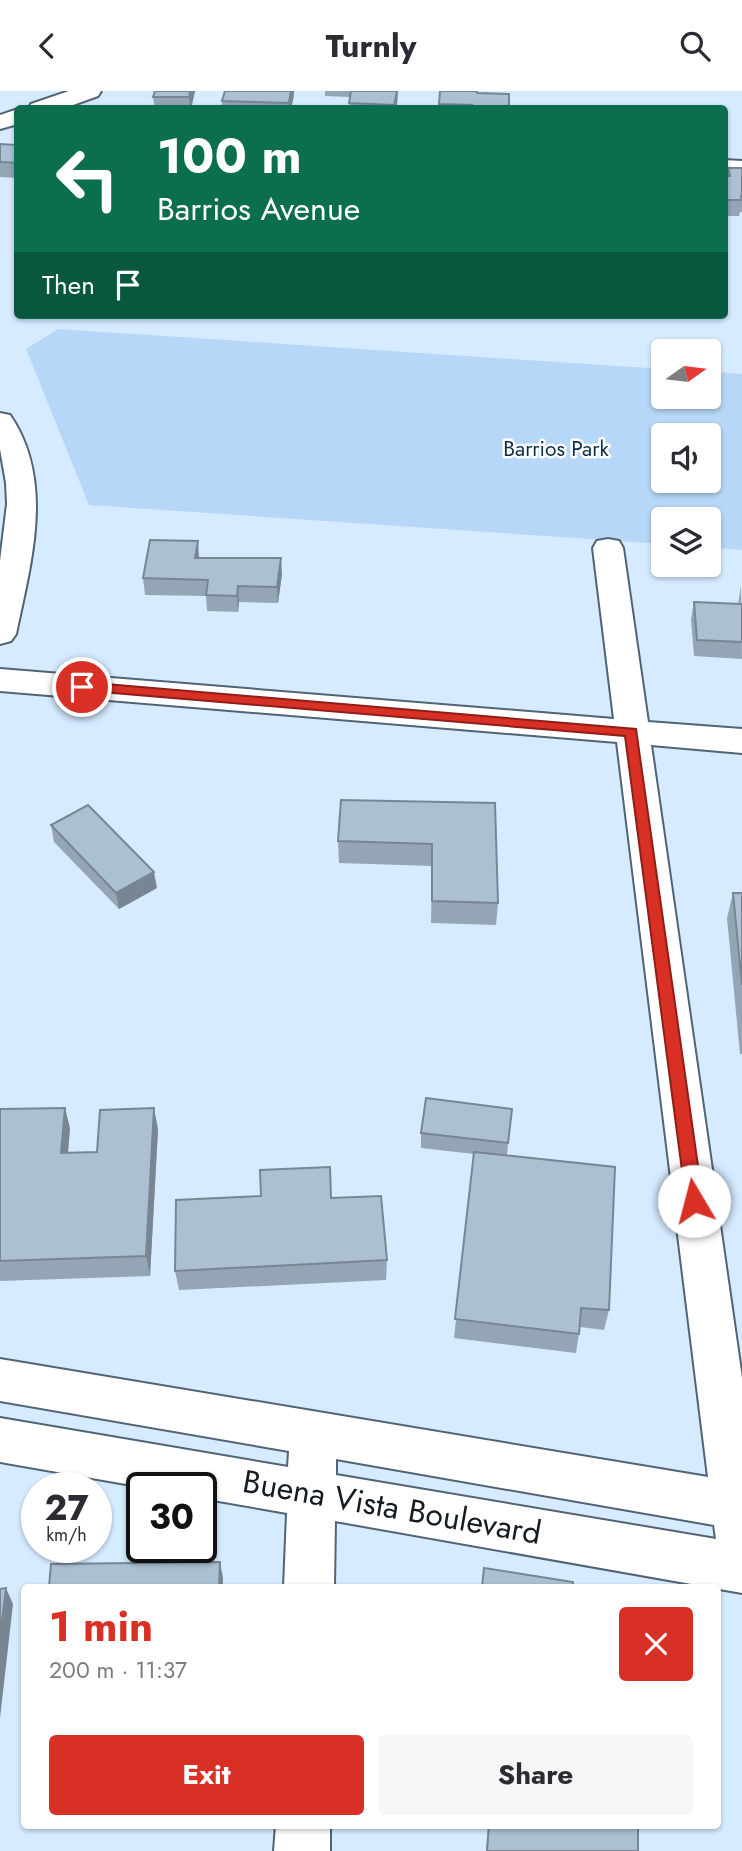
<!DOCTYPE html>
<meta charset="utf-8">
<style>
:root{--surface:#fff;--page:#f7f7f7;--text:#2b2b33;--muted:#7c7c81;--accent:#d93025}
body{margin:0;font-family:Jost,sans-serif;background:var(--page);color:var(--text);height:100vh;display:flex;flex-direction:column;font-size:26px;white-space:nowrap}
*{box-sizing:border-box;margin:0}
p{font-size:23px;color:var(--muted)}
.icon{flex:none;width:38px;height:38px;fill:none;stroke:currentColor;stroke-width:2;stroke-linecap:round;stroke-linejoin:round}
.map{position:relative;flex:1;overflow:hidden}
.side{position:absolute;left:21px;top:1493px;width:700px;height:245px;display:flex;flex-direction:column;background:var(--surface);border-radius:7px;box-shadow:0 2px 5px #0004}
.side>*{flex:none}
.banner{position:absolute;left:14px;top:14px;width:714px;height:214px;border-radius:7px;box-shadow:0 2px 5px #0004;background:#0b6e4f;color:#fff;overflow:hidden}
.needle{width:46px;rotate:76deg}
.controls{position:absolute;left:651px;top:248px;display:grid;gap:14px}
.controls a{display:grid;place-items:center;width:70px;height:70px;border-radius:7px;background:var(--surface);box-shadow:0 2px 5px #0004;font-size:35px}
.speed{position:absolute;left:21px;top:1381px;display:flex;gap:14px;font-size:35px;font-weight:700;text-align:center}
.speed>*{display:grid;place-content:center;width:91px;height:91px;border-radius:50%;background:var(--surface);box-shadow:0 2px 5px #0004;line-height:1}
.speed small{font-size:18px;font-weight:400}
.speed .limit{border:4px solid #111;border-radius:10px;background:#fff;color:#111}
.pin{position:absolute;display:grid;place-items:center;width:60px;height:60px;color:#fff;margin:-30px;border:4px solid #fff;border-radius:50%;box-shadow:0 2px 7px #0007}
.me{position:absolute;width:77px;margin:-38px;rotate:352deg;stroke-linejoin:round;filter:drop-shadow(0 0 5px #0008)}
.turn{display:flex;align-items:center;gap:24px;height:147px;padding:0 28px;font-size:32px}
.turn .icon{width:91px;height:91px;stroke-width:2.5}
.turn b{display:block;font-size:49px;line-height:60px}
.then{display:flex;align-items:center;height:66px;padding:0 28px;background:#0003;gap:14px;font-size:26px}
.round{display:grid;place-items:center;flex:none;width:74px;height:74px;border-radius:7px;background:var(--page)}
.overview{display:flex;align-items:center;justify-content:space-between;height:119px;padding:0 28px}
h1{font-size:42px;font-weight:700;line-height:52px;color:var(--accent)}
.primary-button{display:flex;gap:14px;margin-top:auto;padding:14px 28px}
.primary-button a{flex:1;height:80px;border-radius:7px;background:var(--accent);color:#fff;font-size:28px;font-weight:700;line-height:80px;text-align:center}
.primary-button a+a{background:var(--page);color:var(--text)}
header{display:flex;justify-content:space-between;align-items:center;height:91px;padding:0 28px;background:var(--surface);font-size:32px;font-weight:700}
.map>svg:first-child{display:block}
.green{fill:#b6d7f7;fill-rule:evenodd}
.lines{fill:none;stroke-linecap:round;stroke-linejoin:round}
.minor-casing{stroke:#516374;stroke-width:4}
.minor{fill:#fff;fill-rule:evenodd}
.wall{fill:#94a5b6}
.shaded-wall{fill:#788694}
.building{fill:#acc0d4;stroke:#788694;stroke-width:2}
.route{fill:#d93025;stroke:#8d1f18;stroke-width:2}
.labels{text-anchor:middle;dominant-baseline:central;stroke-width:5;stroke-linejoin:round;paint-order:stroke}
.far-park-label{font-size:21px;fill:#092d49;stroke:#fff}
.near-street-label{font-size:32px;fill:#141b22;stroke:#fff}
</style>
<header><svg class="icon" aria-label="back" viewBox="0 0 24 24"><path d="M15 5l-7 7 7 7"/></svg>Turnly<svg class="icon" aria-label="search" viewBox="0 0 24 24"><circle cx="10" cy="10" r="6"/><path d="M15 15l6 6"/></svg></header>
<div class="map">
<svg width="742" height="1760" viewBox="0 0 742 1760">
<rect width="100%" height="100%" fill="#d6ebff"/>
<path class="green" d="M58 238 663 278V306H709V280L742 283V459L709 456V429H663V453L89 414 26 258ZM663 345H709V390H663Z"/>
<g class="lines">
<g class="minor-casing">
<path id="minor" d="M69 0H101L98 5 62 18H28L31 13Z
M18 18V33L0 38V24Z
M724 69 742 70V84L724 83Z
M0 322 10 324C55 390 31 471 16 543L11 550 0 553V470L7 413 6 392 0 358Z
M608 448 619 450 623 457 648 631 742 638V662L651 654 742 1287V1502L335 1430 334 1496H284L287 1422 201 1407V1396H143L0 1371V1327L288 1376 289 1360 0 1310V1268L708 1386 617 651 0 600V578L614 628 593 457 597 450ZM336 1368 714 1434 716 1448 336 1384Z
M276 1734H330V1760H274Z"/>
</g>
<use href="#minor" class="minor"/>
</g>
<path class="wall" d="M155 0H195L191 18H155L153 6Z
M325 0H398L397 13V18H349L350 6 325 5Z
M440 0 477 2 509 18H438Z
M294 4 291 18H222V10Z
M18 52V87L0 86V53L16 54Z
M728 77H742V121H740L739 125H724V85H727Z
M199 467 282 483 278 512 239 511 238 521 207 520 206 505 145 504 143 487Z
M741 495 742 568 694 565 691 528 694 511 738 513Z
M495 712 498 812 496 834 431 832 432 775 339 772 338 750Z
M51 734 157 797 119 818 54 751Z
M733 802H742V963H740L727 827Z
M0 1018 70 1037 68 1062 97 1061 158 1038 150 1185 0 1190Z
M421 1042 508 1052 507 1064 609 1219 604 1239 580 1236 576 1262 454 1247 474 1063 421 1057Z
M331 1107 387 1169 386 1189 179 1199 175 1180Z
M488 1734H638V1760H486Z"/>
<path class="shaded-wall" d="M190 0H195L191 18H190L189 6Z
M291 0H294V4L291 18H289V12Z
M398 0 397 13V18H394Z
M198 450 199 466 195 467Z
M281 467 282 483 278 512 277 496Z
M238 495 239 511 238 521 237 505Z
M154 781 157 797 119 818 116 802Z
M65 1017 70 1037 66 1083 61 1062Z
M154 1017 158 1038 150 1185 146 1165Z
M220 1471 223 1487V1496H219Z
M6 1497 13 1513 0 1627V1546Z"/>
<path class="building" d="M155 0H190L189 6H153Z
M225 0H291L289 12 222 10Z
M351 0H397L394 14 349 12Z
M440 0H477V2L509 3V18H472V14L439 13Z
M18 52V72L0 71V53L16 54Z
M728 77H742V105H741L742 109H724V85H730Z
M150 449 198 450 195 467H281L277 496 238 495 237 505 206 504 208 489 143 487Z
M694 511 742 513V551L697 549Z
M341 709 495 712 498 812 432 810V753L338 750Z
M88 714 154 781 116 802 51 734Z
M733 802H742V894Z
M426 1007 512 1018 508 1052 421 1042Z
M65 1017 61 1062 97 1061 100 1019 154 1017 146 1165 0 1170V1018Z
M474 1061 615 1076 609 1219 581 1217 579 1243 455 1228Z
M330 1076 331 1107 381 1105 387 1169 175 1180 176 1109 261 1105 260 1079Z
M220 1471 219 1496H49L51 1473Z
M484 1477 573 1491V1496H482Z
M6 1497 0 1546V1498Z
M489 1734H638V1760H487Z"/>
<path class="route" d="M82 591 636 638 703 1110 701 1116 694 1118 688 1116 686 1110 625 645 78 599V593Z"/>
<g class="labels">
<g class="far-park-label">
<text x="556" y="358">Barrios Park</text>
</g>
<g class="near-street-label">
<text transform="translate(392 1416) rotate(10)">Buena Vista Boulevard</text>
</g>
</g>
</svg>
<div class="controls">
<a><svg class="needle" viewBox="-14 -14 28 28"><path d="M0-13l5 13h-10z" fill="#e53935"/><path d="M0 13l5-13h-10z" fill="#7c7c81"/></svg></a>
<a><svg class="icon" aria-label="sound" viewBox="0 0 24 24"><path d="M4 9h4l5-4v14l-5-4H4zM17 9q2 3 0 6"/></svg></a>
<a><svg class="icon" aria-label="layers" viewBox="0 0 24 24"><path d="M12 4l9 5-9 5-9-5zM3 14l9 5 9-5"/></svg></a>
</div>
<div class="speed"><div>27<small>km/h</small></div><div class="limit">30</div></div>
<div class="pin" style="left:82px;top:596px;background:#d93025"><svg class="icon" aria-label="arrive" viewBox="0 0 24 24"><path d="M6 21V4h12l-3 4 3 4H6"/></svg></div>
<svg class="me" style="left:694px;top:1110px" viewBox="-20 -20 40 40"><circle r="19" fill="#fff"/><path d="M0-13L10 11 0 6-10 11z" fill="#d93025"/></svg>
<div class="banner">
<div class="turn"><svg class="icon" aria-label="left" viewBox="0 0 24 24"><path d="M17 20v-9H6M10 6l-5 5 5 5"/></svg><div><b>100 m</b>Barrios Avenue</div></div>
<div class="then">Then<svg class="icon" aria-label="arrive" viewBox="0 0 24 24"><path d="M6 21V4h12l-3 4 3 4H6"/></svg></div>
</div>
<section class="side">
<div class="overview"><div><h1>1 min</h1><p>200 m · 11:37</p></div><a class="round" style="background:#d93025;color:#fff"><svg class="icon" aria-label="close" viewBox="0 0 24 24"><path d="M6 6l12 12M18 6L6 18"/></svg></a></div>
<div class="primary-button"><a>Exit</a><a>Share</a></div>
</section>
</div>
